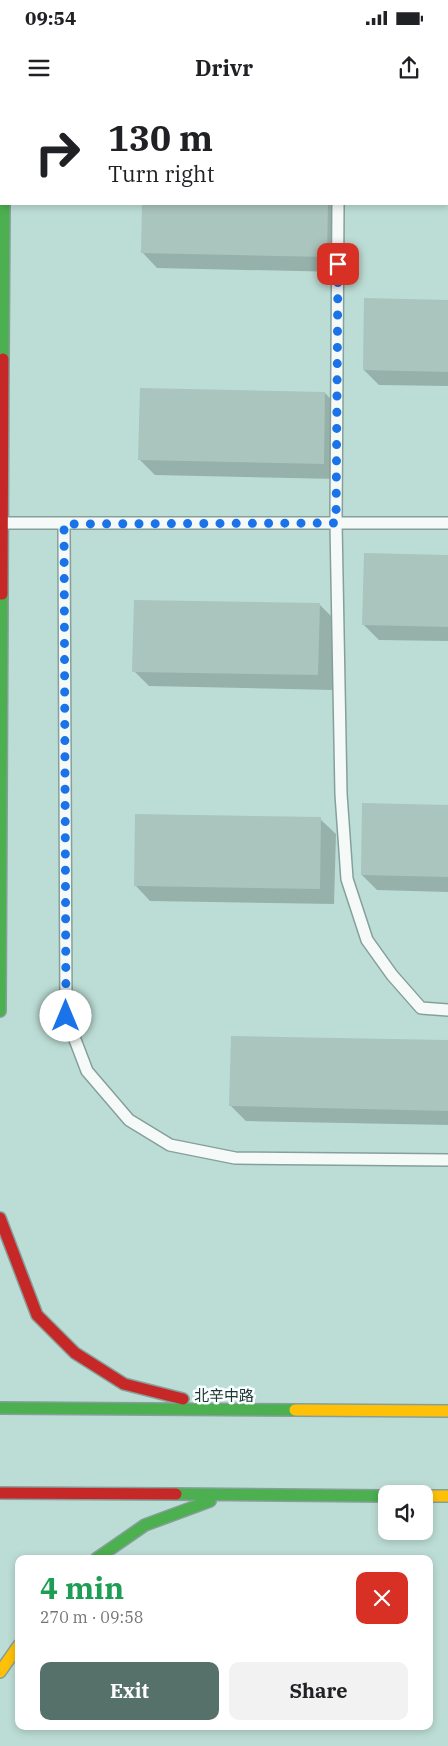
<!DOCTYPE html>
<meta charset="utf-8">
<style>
:root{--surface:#fff;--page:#f2f2f2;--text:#202124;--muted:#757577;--accent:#56706a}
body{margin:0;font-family:"IBM Plex Serif","Noto Sans SC",serif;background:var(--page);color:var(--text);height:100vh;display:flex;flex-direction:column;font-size:19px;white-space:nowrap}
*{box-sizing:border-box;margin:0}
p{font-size:16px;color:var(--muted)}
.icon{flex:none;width:28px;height:28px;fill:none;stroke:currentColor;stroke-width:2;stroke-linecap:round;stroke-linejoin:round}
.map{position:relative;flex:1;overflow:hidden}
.details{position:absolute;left:15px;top:1455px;width:418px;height:175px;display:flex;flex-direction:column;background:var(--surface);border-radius:10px;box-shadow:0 2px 8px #0003}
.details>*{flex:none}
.hud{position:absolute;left:0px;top:0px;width:449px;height:105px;box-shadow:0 2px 8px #0003;background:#fff;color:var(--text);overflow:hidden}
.tools{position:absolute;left:378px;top:1385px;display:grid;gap:10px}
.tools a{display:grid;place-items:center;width:55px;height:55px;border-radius:10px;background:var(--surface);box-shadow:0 2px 8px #0003;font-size:25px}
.pin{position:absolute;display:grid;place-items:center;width:42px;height:42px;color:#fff;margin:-21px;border-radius:10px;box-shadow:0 2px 8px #0006}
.me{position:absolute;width:55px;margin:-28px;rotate:0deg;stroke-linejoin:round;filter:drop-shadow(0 0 4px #0008)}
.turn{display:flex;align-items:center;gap:18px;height:105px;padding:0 25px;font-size:22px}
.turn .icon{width:65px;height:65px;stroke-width:2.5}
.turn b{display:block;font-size:35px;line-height:42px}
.round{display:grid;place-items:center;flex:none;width:52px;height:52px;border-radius:10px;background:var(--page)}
.headline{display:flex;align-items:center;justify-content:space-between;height:85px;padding:0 25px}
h1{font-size:30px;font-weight:700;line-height:38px;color:#1e9e55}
.button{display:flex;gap:10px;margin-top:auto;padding:10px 25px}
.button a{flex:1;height:58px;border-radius:10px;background:var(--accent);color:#fff;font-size:20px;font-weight:700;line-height:58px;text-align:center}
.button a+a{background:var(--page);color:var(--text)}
.status{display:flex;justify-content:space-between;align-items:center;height:35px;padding:0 25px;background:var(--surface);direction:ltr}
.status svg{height:14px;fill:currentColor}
header{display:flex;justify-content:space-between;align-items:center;height:65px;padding:0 25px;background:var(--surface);font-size:22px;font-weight:700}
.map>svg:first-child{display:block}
.shadow{fill:#0003}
.building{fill:#aac4be}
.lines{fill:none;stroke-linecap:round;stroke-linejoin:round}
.lane-casing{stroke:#869f9a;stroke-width:14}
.fast-casing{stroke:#869f9a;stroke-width:14}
.slow-casing{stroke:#869f9a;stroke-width:14}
.jam-casing{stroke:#869f9a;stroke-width:14}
.lane{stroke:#f5faf9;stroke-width:11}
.fast{stroke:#4caf50;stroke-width:11}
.slow{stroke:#ffc107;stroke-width:11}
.jam{stroke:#c62828;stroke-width:11}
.route{stroke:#1a73e8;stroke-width:9;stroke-dasharray:0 16.2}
.labels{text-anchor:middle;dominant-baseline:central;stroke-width:5;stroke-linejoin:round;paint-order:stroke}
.street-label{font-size:15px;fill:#1f3631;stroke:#f8fefd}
</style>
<div class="status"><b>09:54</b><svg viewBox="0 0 49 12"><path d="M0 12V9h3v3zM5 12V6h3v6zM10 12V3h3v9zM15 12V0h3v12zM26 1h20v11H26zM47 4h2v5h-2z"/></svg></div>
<header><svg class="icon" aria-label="menu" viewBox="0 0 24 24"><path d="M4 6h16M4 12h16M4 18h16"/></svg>Drivr<svg class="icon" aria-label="share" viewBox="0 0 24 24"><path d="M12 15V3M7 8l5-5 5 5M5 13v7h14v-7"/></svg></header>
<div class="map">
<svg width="448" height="1646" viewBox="0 0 448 1646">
<rect width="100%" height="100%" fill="#bcddd5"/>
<path class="shadow" d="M365 0H448V35V1Z
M143 104H343L342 172 157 168 142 152Z
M448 201V286L379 285 364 270Z
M325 293 340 309 339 379 155 375 140 360Z
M448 456V541L379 540 364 525Z
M319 504 335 520 333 590 149 586 134 571Z
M448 706V792L377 790 362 775Z
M320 719 336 734 334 804 150 801 135 785Z
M448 941V1025L246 1021 231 1006Z"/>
<path class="building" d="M142 104H328L327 157 141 153Z
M364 198 448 200V272L363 270Z
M140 288 325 292 324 364 138 360Z
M364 453 448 455V527L362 525Z
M134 500 320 503 318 575 132 572Z
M362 703 448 705V777L361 775Z
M135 714 321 717 320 789 134 786Z
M231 936 448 940V1011L229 1006Z"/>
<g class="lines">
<g class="lane-casing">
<path id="lane" d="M339 1V0
M338 104 336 423 341 694 347 779 367 840 392 875 421 908 448 910
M2 423H448
M64 424 66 916 87 971 129 1020 170 1045 235 1058 448 1060"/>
</g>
<g class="fast-casing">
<path id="fast" d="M3 259 4 104
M0 911 2 494
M0 1308 295 1310
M176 1394 386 1396
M96 1459 145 1425 210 1401"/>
</g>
<g class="slow-casing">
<path id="slow" d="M5 0V1
M295 1310 448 1311
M424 1396H448
M0 1572 19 1545"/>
</g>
<g class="jam-casing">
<path id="jam" d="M2 494 3 259
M0 1118 37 1215 75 1253 124 1284 183 1299
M0 1393 176 1394"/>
</g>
<use href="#lane" class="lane"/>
<use href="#fast" class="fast"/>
<use href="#slow" class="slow"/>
<use href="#jam" class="jam"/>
</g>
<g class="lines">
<path class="route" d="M66 916 64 424 336 423 338 164"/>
</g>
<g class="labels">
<g class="street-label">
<text x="224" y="1295">北辛中路</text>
</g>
</g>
</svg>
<div class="tools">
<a><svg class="icon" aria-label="sound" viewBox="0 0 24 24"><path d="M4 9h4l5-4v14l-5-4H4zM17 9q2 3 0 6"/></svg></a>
</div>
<div class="pin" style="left:338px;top:164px;background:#d93025"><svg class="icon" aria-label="arrive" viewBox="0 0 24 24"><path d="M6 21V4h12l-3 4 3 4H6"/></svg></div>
<svg class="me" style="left:66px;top:916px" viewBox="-20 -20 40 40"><circle r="19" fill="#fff"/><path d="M0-13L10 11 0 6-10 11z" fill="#1a73e8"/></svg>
<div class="hud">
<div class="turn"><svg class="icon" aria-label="right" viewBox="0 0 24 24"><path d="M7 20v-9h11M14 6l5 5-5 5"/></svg><div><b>130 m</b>Turn right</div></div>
</div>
<section class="details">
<div class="headline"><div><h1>4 min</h1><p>270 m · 09:58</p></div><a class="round" style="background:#d93025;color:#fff"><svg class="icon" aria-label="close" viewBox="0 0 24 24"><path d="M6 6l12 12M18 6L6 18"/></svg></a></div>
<div class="button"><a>Exit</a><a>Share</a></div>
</section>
</div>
